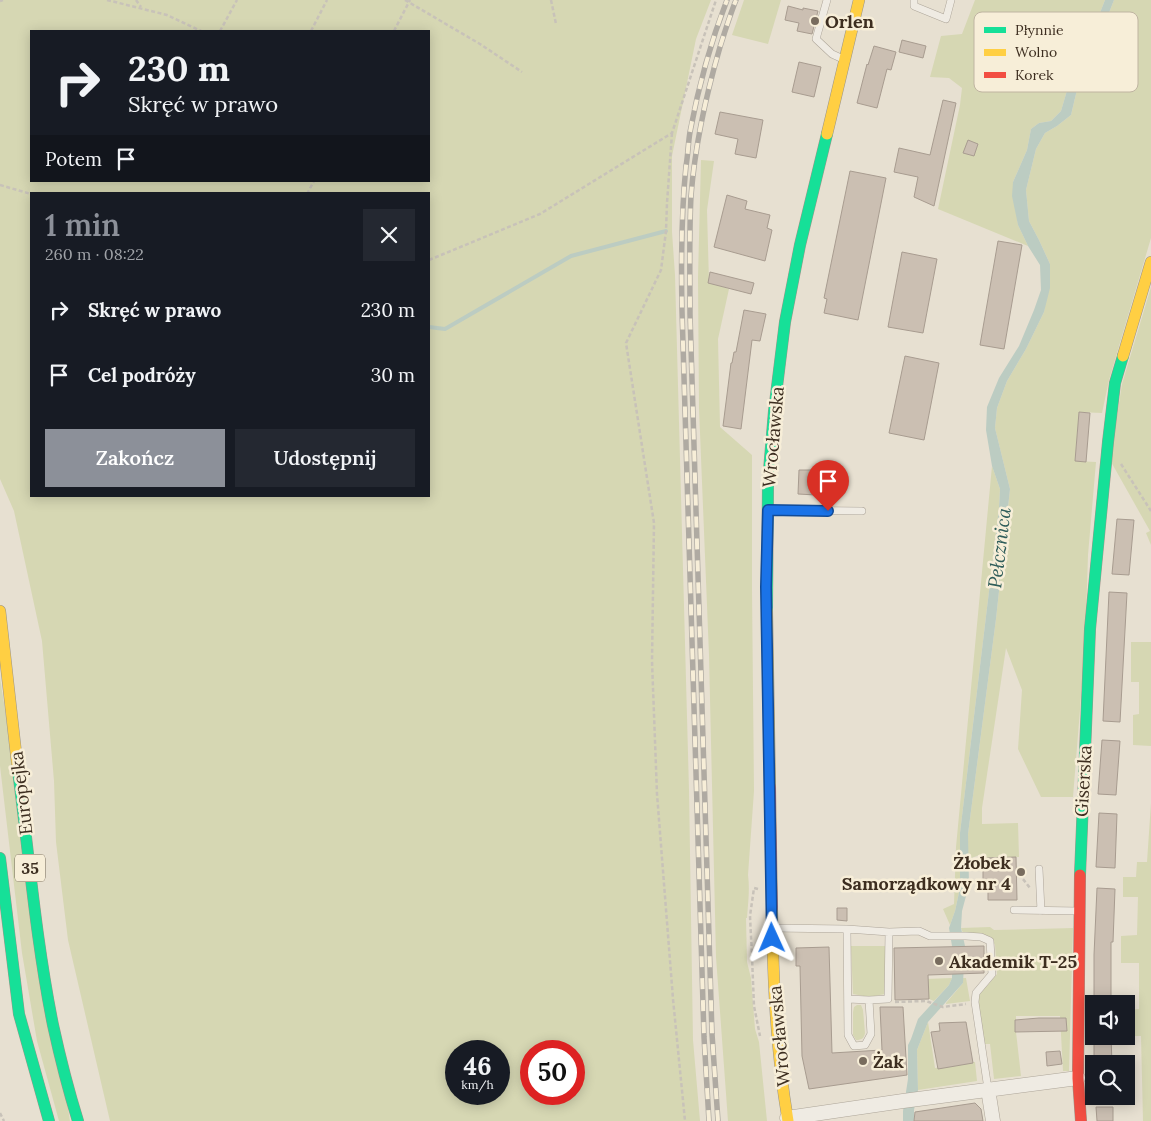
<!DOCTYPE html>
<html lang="pl">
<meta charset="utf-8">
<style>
:root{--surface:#171b24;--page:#242831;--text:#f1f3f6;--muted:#9ea1a6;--accent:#8c9099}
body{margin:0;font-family:Lora,serif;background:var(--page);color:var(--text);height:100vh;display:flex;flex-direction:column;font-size:19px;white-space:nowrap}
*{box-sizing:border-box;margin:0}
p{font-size:16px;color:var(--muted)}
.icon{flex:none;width:28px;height:28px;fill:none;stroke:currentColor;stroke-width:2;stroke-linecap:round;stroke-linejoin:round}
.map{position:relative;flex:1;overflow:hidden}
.side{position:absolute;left:30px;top:192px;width:400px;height:305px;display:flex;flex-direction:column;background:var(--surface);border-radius:0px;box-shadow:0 2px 12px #0003}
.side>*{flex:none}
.banner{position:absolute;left:30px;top:30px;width:400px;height:152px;border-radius:0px;box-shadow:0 2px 12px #0003;background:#171b24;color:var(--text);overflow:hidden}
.tools{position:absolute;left:1085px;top:995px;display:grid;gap:10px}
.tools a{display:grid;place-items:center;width:50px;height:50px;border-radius:0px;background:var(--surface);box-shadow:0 2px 12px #0003;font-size:25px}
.speed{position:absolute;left:445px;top:1040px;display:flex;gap:10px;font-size:25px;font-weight:700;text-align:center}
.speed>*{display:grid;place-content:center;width:65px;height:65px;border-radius:50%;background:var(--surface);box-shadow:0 2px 12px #0003;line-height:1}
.speed small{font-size:12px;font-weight:400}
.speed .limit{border:8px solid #d22;background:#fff;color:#111}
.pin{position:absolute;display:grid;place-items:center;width:42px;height:42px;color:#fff;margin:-51px -21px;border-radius:50% 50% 50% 0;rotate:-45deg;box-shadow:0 0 5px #0007}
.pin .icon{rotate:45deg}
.me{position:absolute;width:55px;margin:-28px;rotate:359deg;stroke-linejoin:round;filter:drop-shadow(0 0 4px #0008)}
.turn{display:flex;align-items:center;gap:18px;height:105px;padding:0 15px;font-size:22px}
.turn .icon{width:65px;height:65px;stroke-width:2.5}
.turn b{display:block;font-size:35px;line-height:42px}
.then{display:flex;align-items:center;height:48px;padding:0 15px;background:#0003;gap:10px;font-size:19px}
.round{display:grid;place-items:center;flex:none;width:52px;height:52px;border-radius:0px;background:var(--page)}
.head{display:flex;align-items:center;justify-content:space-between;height:85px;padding:0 15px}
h1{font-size:30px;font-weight:600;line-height:38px;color:var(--accent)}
.action{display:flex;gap:10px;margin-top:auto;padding:10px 15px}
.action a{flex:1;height:58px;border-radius:0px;background:var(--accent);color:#fff;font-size:20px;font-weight:600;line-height:58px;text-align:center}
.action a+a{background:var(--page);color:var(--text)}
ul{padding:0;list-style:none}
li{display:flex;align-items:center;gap:15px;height:65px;padding:0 15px}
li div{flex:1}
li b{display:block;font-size:19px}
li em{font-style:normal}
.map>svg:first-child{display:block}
.green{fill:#d6d7b3;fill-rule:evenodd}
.water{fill:#bcccc2}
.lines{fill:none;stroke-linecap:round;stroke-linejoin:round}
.stream{stroke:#bcccc2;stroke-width:4}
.building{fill:#cbbfb2;stroke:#a89c90}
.lane-casing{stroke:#ada599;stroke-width:8}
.street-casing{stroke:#ada599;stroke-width:15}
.fast-casing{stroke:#9c958a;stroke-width:12}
.slow-casing{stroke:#9c958a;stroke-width:12}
.jam-casing{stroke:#9c958a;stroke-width:12}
.path{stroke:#c8c2b9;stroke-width:2.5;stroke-dasharray:4 2.5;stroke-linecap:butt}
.lane{stroke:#efebe3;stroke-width:7}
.street{stroke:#efebe3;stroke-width:14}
.fast{stroke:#16e098;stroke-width:11}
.slow{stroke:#ffcf43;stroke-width:11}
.jam{stroke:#f24e42;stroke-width:11}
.rail-casing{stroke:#afaaa2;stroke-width:5.5}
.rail{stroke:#f7eed8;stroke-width:4;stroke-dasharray:11;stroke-linecap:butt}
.route-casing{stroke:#114b97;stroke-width:12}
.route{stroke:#1a73e8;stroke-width:9}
.poi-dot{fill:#786c5e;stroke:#f7eed8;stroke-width:2}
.labels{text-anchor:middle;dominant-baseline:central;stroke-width:5;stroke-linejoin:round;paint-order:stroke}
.shield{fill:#f7eed8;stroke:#756857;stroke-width:1}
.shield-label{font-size:16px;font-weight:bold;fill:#3d2e20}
.poi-label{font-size:18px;font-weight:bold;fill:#3d2e20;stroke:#f7eed8;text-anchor:start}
.street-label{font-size:18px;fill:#3d2e20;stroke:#f7eed8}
.water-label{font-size:19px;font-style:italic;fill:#2f5d5a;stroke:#f7eed8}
.key{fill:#f7eed8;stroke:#bfb4a1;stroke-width:1}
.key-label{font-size:14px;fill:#3d2e20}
</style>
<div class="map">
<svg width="1151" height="1121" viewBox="0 0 1151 1121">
<rect width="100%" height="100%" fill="#e7e0d1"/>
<path class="green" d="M0 0H711L696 39 672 156V232L675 275 689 790 693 1040 700 1121H110L68 940 56 842 54 781 42 641 14 511 0 479ZM31 31H429V181H31ZM31 194H429V496H31ZM456 1051H499V1094H456ZM531 1051H574V1094H531Z
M744 0H781L768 44 732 35Z
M975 0H1105L1094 28 1071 77 1061 111 1051 121 1039 123 1031 129 1027 150 1013 182 1018 225 1028 246 938 209 960 105 962 88 949 78 930 77 941 36 962 34Z
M1114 0H1151V238L1109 380 1102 413 1079 412 1075 461 1096 462 1088 555 1085 647 1073 797H1041L1018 749 1022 690 1006 648 982 808V824L1018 823 1019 857 987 858V869L980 868V855L968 859V834L996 619 1010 489 995 428 997 408 1007 381 1026 349 1044 312 1050 264 1039 240 1029 221 1026 190 1036 149 1045 133 1057 126 1071 115 1080 77 1103 28Z
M701 160 714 161 707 210 709 282 729 289 718 339 720 427 752 455V590L754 791 748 875C750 890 748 903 747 918H746L747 962 751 978 755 1029 759 1042 767 1121H728L716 957 709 655 699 408 698 277Z
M1151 287V545L1146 533 1150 531 1110 460 1122 384Z
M992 466 1000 489 999 508 960 833V888L955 911 950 925 943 909 954 904 956 847Z
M1131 642H1151V746L1133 745V715L1139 714V682H1131Z
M0 678 70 1121H59L37 1041 22 953 0 766Z
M1151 803V1121H1143L1141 1036H1128L1126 1033V1010L1139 1009V963H1121V936L1137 935 1138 897H1123V877H1136L1137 862H1147Z
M990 927 994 930 1073 928 1069 1071H1063L1060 1016H1016V1032L1021 1076 994 1079 990 1044H984L978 1001 979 993 987 986 997 974 995 945 991 937 975 933H963L961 928Z
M851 946H885V994L869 997 853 994Z
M952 978 949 985 934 1001 927 998 926 979Z
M962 978H966L970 1001 946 1004V1003L963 983Z
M857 1005H861L863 1010 865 1033C864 1038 862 1040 856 1040L853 1035V1012L854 1007Z
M928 1022 935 1068 975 1062 977 1081 918 1090 917 1050Z"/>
<path class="water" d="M1105 0H1114L1103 28 1080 77 1071 115 1057 126 1045 133 1036 149 1026 190 1029 221 1039 240 1050 264V288L1044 312 1026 349 1007 381 997 408 995 428 1010 489 996 619 968 834 969 885 962 911 961 928 965 946 963 983 928 1022 917 1050 918 1090 914 1110V1121H903V1111L908 1079V1045L911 1039 918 1019 949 985 952 978V946L949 928 955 911 960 888V833L999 508 1000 489 992 466 986 430 987 407 999 378 1019 346 1034 310 1041 290 1040 265 1028 246 1018 225 1012 196 1013 182 1027 150 1031 129 1039 123 1051 121 1061 111 1071 77 1094 28Z"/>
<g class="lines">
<path class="stream" d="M429 327 445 329 571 256 666 231"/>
</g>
<path class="building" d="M788 6 803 10V8L818 11 812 34 797 31 799 23 785 20Z
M902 40 926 46 923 58 899 52Z
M874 46 896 52 891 70 887 69 877 108 857 103 867 64 868 65Z
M799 62 821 67 814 97 792 92Z
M943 100 956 103 934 206 914 197 918 177 894 172 899 148 930 155Z
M720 112 763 120 756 158 735 154 738 139 715 134Z
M968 140 978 144 974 156 963 153Z
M850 171 886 178 858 320 824 313 827 299 824 298Z
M727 195 747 201 745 209 770 215 767 228 772 230 765 261 714 247Z
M998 241 1022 245 1004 349 980 345Z
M902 252 937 259 923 333 888 327Z
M710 272 754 283 751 294 708 283Z
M744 310 766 314 760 341 752 340 741 429 723 426 731 363H732L734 352H736Z
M905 356 939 363 924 440 889 433Z
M1079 412 1090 413 1086 462 1075 461Z
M799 470H817L816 495 798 494Z
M1117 519 1134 520 1129 575 1112 574Z
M1109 592 1127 593 1120 722 1103 721Z
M1102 740 1120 741 1116 795 1098 794Z
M1099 813 1117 814 1115 868 1096 867Z
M1016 857 1017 900H988V889H983V869H987V858Z
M1097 888 1115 889 1113 942H1111V1004H1094V955Z
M837 908H847V921L837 920Z
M984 946V973L928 975 929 999 895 1000 894 948Z
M829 947 832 1053 882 1050 880 1007H903L907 1075 809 1089 802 1056 800 966H796V948Z
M1039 1018H1066L1067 1031 1015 1032V1020Z
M966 1022 973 1063 938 1069 931 1032 940 1031 939 1023Z
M1094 1036H1111L1112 1064H1094Z
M1060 1051 1062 1064 1047 1066 1046 1052Z
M975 1103 981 1109 983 1121H914L915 1112Z
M1096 1107H1113V1121H1097Z"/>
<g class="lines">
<g class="lane-casing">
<path id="lane" d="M827 0 816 39 832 54 843 59
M914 0V6L946 19 951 0
M768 510 862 511
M1039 869 1041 911
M1014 910 1079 911
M773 928 847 929 889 932 919 931 930 936H966L981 937 990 941 992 974 976 993 975 1002 988 1089
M847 929 848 1035 854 1046 865 1045 871 1034 869 1000 888 999 889 932
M848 999 869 1000"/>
</g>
<g class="street-casing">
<path id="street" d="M988 1089 993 1121
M787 1118 903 1101 1078 1078"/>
</g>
<g class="fast-casing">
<path id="fast" d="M767 610 768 482 774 411 785 322 800 245 827 134
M18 771C29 855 36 941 53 1025 60 1057 68 1089 78 1121
M0 858 19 1014 49 1121
M1080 875 1090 629 1108 442 1115 383 1123 356"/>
</g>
<g class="slow-casing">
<path id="slow" d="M827 134 859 0
M1123 356 1151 262
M767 610 770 786
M0 611 18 771
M772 909C773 980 776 1051 788 1121"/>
</g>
<g class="jam-casing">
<path id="jam" d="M770 786 772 909
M1080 875 1078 1078 1081 1121"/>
</g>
<path class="path" d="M107 0 167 15 201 31
M136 0 141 7
M405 0 480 44 522 72
M551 0 556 24
M0 1 3 0
M220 31 237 0
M311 31 327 0
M394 31 410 0
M672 133 667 203 666 231 661 270 626 343 654 523 652 661 657 794 673 999 685 1121
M0 185 31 194
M307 194 314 181
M429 260 540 214 672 133 716 0
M1121 464 1151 511
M1019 874 1030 888
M758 889 754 888 750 916 752 957 754 1006 760 1036
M895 1002 926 1001 943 1007 966 1004
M0 1113 4 1121"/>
<use href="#lane" class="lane"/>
<use href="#street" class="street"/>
<use href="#fast" class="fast"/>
<use href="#slow" class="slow"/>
<use href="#jam" class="jam"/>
<g class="rail-casing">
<path id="rail" d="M709 1121 704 1037 682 311C681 263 681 215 686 166 688 155 688 144 690 132 698 89 711 41 727 0
M718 1121 712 1034 690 314C690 274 689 235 691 196 695 145 706 95 720 47 725 31 730 15 736 0"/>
</g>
<use href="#rail" class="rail"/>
</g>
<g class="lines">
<g class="route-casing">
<path id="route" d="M772 938 766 587 768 510 828 511"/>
</g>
<use href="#route" class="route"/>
</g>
<g class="poi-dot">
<circle cx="815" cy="21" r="5"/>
<circle cx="1021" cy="872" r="5"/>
<circle cx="939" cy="961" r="5"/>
<circle cx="863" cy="1061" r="5"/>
</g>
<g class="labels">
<rect class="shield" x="15" y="854.5" width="30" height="27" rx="4"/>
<g class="shield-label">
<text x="30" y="868">35</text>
</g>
<g class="poi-label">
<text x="825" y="21">Orlen</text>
<text x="1011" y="862" text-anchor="end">Żłobek<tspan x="1011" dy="21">Samorządkowy nr 4</tspan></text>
<text x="949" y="961">Akademik T-25</text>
<text x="873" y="1061">Żak</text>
</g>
<g class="street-label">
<text transform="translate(773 437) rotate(-85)">Wrocławska</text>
<text transform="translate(1083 781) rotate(-87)">Giserska</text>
<text transform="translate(21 793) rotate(-97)">Europejka</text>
<text transform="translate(779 1036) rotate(-95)">Wrocławska</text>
</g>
<g class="water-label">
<text transform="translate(999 548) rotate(-83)">Pełcznica</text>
</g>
</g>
<rect x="974" y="12" width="164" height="80" rx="8" class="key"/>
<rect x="984" y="27" width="22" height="6" fill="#16e098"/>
<rect x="984" y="49" width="22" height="7" fill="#ffcf43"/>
<rect x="984" y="72" width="22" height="6" fill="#f24e42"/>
<g class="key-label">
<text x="1015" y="35">Płynnie</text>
<text x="1015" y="57">Wolno</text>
<text x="1015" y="80">Korek</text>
</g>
</svg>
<div class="tools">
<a><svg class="icon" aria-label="sound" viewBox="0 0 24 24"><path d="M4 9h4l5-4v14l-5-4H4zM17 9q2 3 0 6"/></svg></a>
<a><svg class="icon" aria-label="search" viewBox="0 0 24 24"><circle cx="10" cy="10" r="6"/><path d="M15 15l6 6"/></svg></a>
</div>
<div class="speed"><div>46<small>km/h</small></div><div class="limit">50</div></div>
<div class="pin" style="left:828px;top:511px;background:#d93025"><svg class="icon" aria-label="arrive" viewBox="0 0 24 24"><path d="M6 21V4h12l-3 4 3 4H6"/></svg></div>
<svg class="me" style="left:772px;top:938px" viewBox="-20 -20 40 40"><path d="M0-17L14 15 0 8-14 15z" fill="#1a73e8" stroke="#fff" stroke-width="4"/></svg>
<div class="banner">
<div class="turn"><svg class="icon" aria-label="right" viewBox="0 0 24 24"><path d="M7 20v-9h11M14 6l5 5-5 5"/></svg><div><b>230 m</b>Skręć w prawo</div></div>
<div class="then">Potem<svg class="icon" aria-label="arrive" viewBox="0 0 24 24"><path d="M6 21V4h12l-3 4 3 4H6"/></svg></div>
</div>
<section class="side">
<div class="head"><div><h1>1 min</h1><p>260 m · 08:22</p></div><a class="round"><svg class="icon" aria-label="close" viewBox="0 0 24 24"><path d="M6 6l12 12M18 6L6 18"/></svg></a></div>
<ul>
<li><svg class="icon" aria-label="right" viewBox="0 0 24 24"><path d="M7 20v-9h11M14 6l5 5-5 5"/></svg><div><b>Skręć w prawo</b></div><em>230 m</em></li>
<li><svg class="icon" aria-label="arrive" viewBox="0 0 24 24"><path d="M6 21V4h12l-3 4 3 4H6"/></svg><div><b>Cel podróży</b></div><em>30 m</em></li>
</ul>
<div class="action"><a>Zakończ</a><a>Udostępnij</a></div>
</section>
</div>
